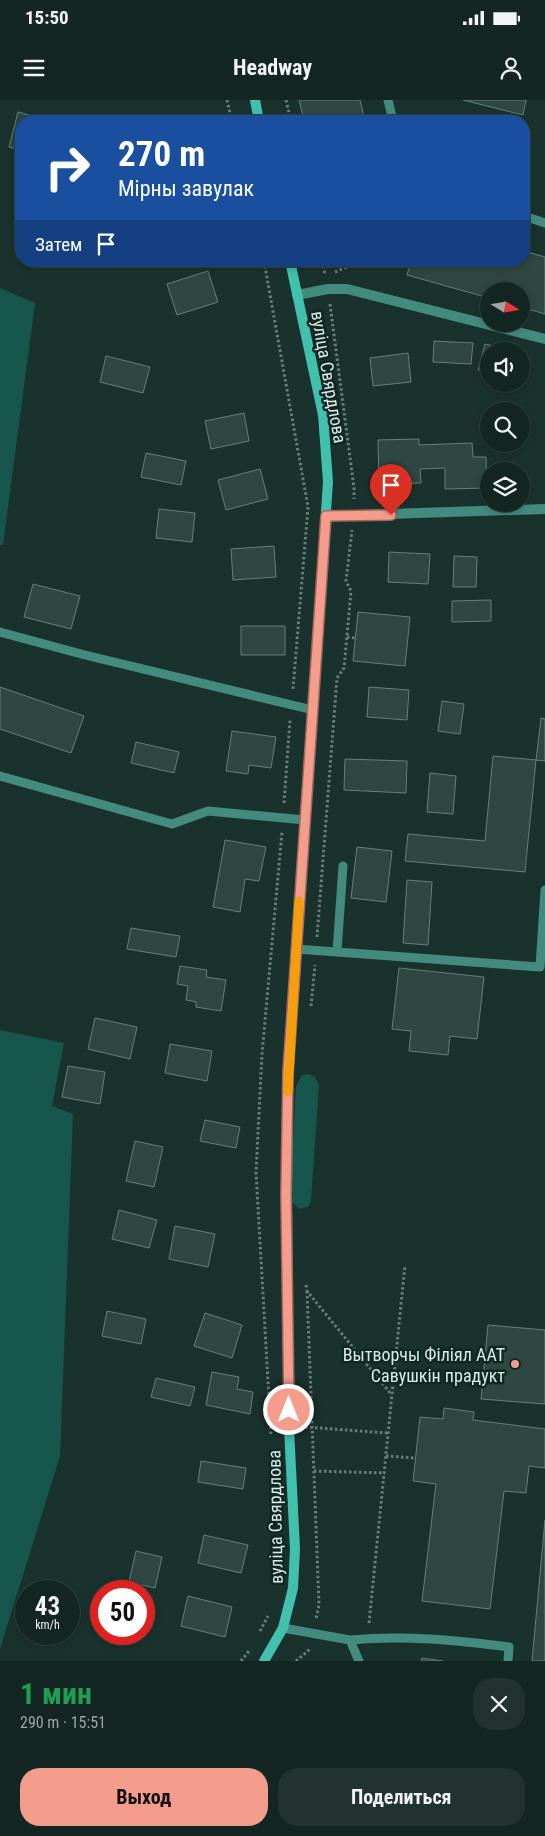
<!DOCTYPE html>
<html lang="ru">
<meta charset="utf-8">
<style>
:root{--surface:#142622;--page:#21322f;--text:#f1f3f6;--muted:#9da5a5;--line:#334340;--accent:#f49d8c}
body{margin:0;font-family:"Roboto Condensed",sans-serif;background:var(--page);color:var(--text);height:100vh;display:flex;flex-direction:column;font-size:19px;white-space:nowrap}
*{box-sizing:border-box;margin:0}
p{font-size:16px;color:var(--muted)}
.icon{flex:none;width:28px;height:28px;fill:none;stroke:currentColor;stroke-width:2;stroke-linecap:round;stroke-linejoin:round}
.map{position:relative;height:1561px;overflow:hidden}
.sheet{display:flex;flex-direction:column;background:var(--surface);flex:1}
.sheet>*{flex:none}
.guide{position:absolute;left:15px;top:15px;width:515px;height:152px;border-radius:20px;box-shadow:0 2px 8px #0003,0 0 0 1px var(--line);background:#1a4fa0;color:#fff;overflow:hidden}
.needle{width:32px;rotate:101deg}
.tools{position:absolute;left:480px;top:182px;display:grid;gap:10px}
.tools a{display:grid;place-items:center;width:50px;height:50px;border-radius:50%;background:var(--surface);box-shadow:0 2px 8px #0003,0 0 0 1px var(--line);font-size:25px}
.speed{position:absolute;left:15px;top:1480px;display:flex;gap:10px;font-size:25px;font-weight:700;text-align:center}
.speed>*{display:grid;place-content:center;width:65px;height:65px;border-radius:50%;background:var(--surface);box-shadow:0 2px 8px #0003,0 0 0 1px var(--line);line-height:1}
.speed small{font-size:12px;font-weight:400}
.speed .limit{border:8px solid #d22;background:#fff;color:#111}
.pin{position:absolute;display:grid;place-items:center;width:42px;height:42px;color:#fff;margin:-51px -21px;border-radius:50% 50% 50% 0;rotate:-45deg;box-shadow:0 0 5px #0007}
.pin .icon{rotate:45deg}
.me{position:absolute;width:55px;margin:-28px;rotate:0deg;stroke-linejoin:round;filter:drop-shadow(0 0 4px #0008)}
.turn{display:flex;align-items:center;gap:18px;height:105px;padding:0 20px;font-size:22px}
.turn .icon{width:65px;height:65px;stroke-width:2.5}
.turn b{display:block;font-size:35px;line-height:42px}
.then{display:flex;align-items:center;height:48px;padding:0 20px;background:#0003;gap:10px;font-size:19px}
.round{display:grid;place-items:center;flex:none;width:52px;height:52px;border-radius:20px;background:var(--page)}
.head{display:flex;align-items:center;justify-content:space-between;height:85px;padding:0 20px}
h1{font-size:30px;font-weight:700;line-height:38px;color:#1e9e55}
.primary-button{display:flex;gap:10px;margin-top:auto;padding:10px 20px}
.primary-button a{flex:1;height:58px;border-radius:20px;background:var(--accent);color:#111;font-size:20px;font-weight:700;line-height:58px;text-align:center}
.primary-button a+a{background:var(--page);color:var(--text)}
.status{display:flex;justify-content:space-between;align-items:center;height:35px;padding:0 25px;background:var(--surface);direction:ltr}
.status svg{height:14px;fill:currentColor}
header{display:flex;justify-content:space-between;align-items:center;height:65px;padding:0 20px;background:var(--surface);font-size:22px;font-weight:700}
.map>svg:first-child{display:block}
.green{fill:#17564d}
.building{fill:#2e4742;stroke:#657f7a}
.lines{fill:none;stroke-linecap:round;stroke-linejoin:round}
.path{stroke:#697d7a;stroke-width:3;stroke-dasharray:2.5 2.5;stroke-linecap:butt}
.service{stroke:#438b7f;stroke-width:9}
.minor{stroke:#438b7f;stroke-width:10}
.secondary{stroke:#42c0ae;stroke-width:10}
.route-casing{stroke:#9f665b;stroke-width:12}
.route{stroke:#f49d8c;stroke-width:9}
.slow{stroke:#f59e0b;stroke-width:9}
.poi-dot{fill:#f49d8c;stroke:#102824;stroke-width:2}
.labels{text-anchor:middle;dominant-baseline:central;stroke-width:5;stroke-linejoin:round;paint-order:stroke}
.street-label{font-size:18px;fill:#dceae7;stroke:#102824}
.poi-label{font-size:18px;fill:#dceae7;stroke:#102824;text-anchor:end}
</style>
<div class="status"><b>15:50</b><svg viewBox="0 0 49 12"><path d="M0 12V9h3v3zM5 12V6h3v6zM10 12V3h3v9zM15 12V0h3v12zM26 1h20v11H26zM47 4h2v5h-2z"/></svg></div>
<header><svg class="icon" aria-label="menu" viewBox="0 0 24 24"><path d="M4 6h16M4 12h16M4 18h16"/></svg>Headway<svg class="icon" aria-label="person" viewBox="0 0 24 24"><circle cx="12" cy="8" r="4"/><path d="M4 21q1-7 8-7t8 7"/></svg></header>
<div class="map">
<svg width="545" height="1561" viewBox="0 0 545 1561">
<rect width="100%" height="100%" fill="#1a322e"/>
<path class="green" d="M0 188 35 203 3 445H0Z
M0 930 64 943 52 1006 73 1014 60 1356 0 1549Z
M308 974 315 977 319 985 311 1100 309 1106 300 1109 292 1103 290 1092 296 986 302 975Z"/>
<path class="building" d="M299 0H360L365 21H304Z
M463 0H526L523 15Z
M18 12 48 20 21 21V50L9 47Z
M524 151 545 157V214L521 207V191H489V198L407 175 411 161H524Z
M124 161H138L137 166Z
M208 171 218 202 177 215 167 184Z
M434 241 473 243 471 264 433 262Z
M485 244 514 251H489V272L478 270Z
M408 253 411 282 373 286 370 258Z
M106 256 150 267 143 293 100 282Z
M244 313 249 341 211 349 205 321Z
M419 339V345L472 343 473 357H486L487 388 445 389V368L420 369 421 383 379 384 378 340Z
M146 353 186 361 181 385 141 377Z
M260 369 268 399 226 410 218 380Z
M159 409 195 413 192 442 156 438Z
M274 446 276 477 233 480 231 449Z
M389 452 430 454 428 484 388 482Z
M454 456 477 457 476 487H453Z
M33 484 80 496 71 529 24 517Z
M491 500V521L452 522V501Z
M358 512 410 517 405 566 353 561Z
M241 526H285V555H241Z
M0 587 84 616 71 653 0 629Z
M369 587 409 590 407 620 367 617Z
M442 601 464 604 460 634 438 631Z
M541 618 545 619V661L536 660Z
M232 631 276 637 271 668 249 665 248 674 226 671Z
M136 642 179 652 174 673 131 663Z
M493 656 536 660 525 772 405 761 408 734 485 741Z
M345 659 407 661 406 693 344 690Z
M430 673 456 676 453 714 427 712Z
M225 740 266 747 259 781 245 779 240 812 213 807Z
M357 747 392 751 386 802 351 798Z
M407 780 432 782 428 845 403 843Z
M131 828 180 836 176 857 127 849Z
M180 866 207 870 206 877 226 880 221 911 196 907V902L186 900 188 886 177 884Z
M399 868 484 877 477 939 450 936 448 955 409 951 411 931 392 929Z
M95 918 137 927 130 959 88 949Z
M170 944 212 951 207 981 165 973Z
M68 966 105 972 100 1004 62 997Z
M205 1020 240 1027 236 1048 200 1041Z
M135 1041 163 1047 154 1087 126 1081Z
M119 1110 157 1120 149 1148 112 1139Z
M175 1126 215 1134 208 1167 169 1159Z
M107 1211 146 1219 141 1244 102 1236Z
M205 1213 242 1225 232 1258 194 1246Z
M488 1225 545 1230V1304L481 1299Z
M212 1272 239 1277 237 1289 253 1292 250 1314 206 1305Z
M156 1278 195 1287 190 1306 151 1297Z
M444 1308 474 1312 473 1320 545 1329V1368L529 1366 526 1393 504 1391 490 1509 422 1501 436 1384 413 1381 420 1317 443 1319Z
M201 1361 246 1368 243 1389 198 1382Z
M545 1420V1561H532Z
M204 1435 248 1445 241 1473 198 1463Z
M136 1451 162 1457 155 1488 129 1482Z
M188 1496 232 1507 225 1537 181 1526Z
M422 1558 443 1561H421Z"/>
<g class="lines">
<path class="path" d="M227 0 232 21
M286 0 291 21
M264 161 308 407 293 589
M322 161 325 174
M335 172 350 166 352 161
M330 204 354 388V399
M347 537 355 538
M284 703 290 620
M317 837 337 578 344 568 351 491 346 481 352 430
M311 906 315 865
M306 1185 307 1191 391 1294
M307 1191 319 1505 316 1519
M305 1327 387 1333
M271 1334 256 1072 262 954 282 732
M386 1356 415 1358
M314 1371 385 1373
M369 1523 405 1165
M260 1531 268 1516
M241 1561 249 1551
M296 1561 308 1551 309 1547"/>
<path class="service" d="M388 0 393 21
M524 116 545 123
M0 532 85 555 313 610
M0 676 172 724 208 711 305 720
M296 849 540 867 545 790
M337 851 343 766
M283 1528 350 1540 359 1561
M350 1540C404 1535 456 1540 509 1547L508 1561"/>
<path class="minor" d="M297 195 328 189H347L545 239
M326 416 545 409"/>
<path class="secondary" d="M255 0 259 21
M264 1561 283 1528 293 1488 295 1449 289 1328 287 1094 288 972 328 382 323 315 290 161"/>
</g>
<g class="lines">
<g class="route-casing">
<path id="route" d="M289 1310 286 1094 288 972 326 416 391 415"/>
</g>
<use href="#route" class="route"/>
<path class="slow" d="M288 992 299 801"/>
</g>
<circle class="poi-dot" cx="515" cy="1264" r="5"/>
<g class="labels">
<g class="street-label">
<text transform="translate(329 277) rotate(80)">вуліца Свярдлова</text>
<text transform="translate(275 1417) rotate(-91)">вуліца Свярдлова</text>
</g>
<g class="poi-label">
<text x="505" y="1254">Вытворчы Філіял ААТ<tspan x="505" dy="21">Савушкін прадукт</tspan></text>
</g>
</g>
</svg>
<div class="tools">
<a><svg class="needle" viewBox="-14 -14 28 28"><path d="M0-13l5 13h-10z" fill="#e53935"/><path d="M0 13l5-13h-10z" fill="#9da5a5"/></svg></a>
<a><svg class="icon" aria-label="sound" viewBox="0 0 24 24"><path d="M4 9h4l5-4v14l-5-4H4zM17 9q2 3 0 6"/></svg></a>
<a><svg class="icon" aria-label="search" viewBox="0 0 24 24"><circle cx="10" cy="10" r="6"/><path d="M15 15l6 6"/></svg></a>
<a><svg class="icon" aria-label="layers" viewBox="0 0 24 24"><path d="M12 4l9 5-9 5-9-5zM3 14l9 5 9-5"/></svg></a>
</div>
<div class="speed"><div>43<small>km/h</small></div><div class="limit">50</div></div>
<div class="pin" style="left:391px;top:415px;background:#d93025"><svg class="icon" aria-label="arrive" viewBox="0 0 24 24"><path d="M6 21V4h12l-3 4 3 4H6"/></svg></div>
<svg class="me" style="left:289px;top:1310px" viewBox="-20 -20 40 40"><circle r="17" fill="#f49d8c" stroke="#fff" stroke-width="3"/><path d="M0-11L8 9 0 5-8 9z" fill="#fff"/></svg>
<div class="guide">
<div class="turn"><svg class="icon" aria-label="right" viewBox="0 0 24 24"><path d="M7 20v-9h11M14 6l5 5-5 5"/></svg><div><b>270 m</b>Мірны завулак</div></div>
<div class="then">Затем<svg class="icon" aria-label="arrive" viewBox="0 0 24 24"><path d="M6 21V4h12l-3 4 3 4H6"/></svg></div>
</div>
</div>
<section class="sheet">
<div class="head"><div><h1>1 мин</h1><p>290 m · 15:51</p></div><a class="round"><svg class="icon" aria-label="close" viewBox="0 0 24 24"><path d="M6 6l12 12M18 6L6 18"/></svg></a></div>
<div class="primary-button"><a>Выход</a><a>Поделиться</a></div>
</section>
